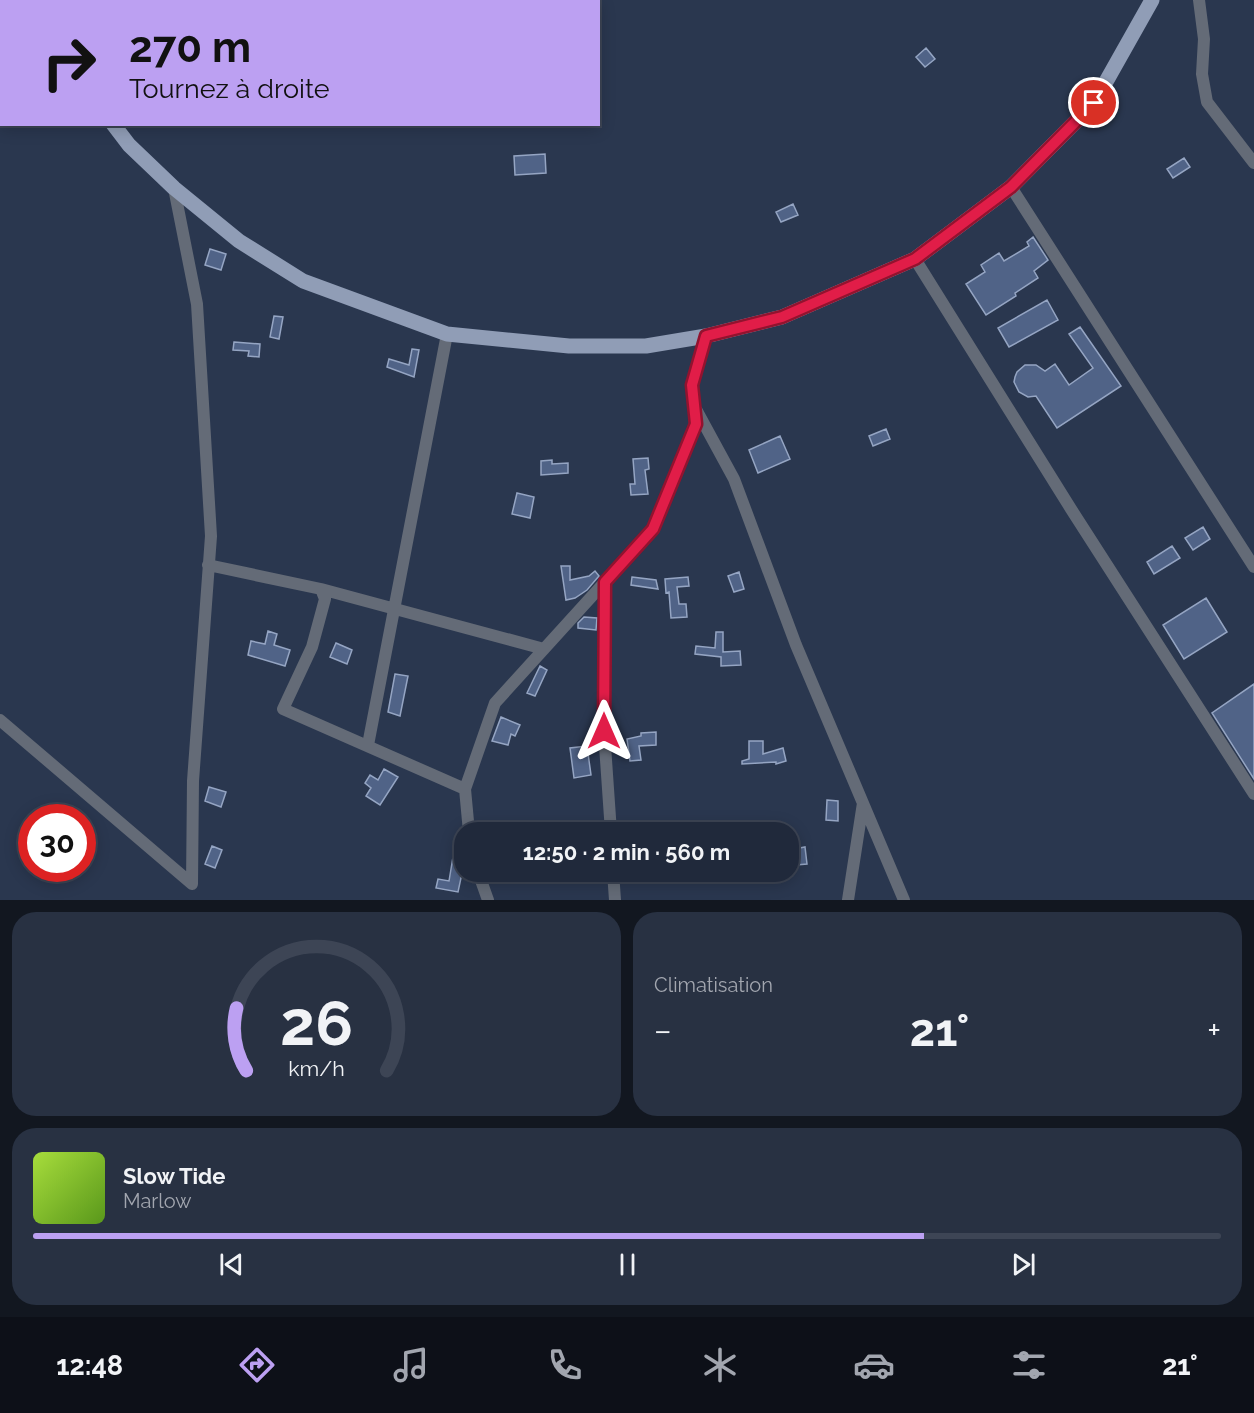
<!DOCTYPE html>
<html lang="fr">
<head>
<meta charset="utf-8">
<style>
  :root { --surface:#20293b; --page:#283142; --text:#f1f3f6; --muted:#a2a6af; --line:#3d4555; --accent:#bca0f2 }
  body { margin:0; font-family:Raleway,sans-serif; background:var(--page); color:var(--text); height:100vh; display:flex; flex-direction:column; font-size:22px; white-space:nowrap }
  * { box-sizing:border-box; margin:0 }
  p { font-size:20px; color:var(--muted) }
  .icon { flex:none; width:33px; height:33px; fill:none; stroke:currentColor; stroke-width:2; stroke-linecap:round; stroke-linejoin:round }
  .map { position:relative; height:900px; overflow:hidden }
  .side { display:flex; flex-direction:column; gap:12px; padding:12px; background:#121720; flex:1 }
  .side>* { flex:none }
  .hud { position:absolute; left:0px; top:0px; width:600px; height:126px; box-shadow:0 3px 15px #0003,0 0 0 2px var(--line); background:#bca0f2; color:#111; overflow:hidden }
  .speed { position:absolute; left:18px; top:804px; display:flex; gap:12px; font-size:30px; font-weight:700; text-align:center }
  .speed>* { display:grid; place-content:center; width:78px; height:78px; border-radius:50%; background:var(--surface); box-shadow:0 3px 15px #0003,0 0 0 2px var(--line); line-height:1 }
  .speed .limit { border:9px solid #d22; background:#fff; color:#111 }
  .pin { position:absolute; display:grid; place-items:center; width:51px; height:51px; color:#fff; margin:-26px; border:3px solid #fff; border-radius:50%; box-shadow:0 2px 6px #0007 }
  .me { position:absolute; width:66px; margin:-33px; rotate:0deg; stroke-linejoin:round; filter:drop-shadow(0 0 4px #0008) }
  .turn { display:flex; align-items:center; gap:21px; height:126px; padding:0 30px; font-size:27px }
  .turn .icon { width:78px; height:78px; stroke-width:2.5 }
  .turn b { display:block; font-size:42px; line-height:51px }
  .big { font-size:45px; font-weight:700; line-height:1.1 }
  .side .card { flex:1; display:flex; flex-direction:column; justify-content:center; gap:9px; min-width:0; padding:0 21px; border-radius:24px; background:var(--page) }
  .side .dial { align-items:center; gap:0 }
  .dial svg { height:156px; overflow:visible; fill:none; stroke:var(--line); stroke-width:7; stroke-linecap:round; text-anchor:middle }
  .dial text { fill:var(--text); stroke:none }
  .song { display:flex; align-items:center; gap:18px }
  .cover { width:72px; height:72px; border-radius:9px; background:linear-gradient(135deg,hsl(80 70% 55%),hsl(90 70% 35%)) }
  .played { height:6px; border-radius:3px; background:linear-gradient(90deg,var(--accent) 75%,var(--line) 75%) }
  .keys { display:flex; justify-content:space-around; direction:ltr }
  .heat { display:flex; justify-content:space-between; align-items:center; font-size:33px; direction:ltr }
  .side .tiles { flex:1; display:grid; gap:12px; grid-template-columns:1fr 1fr }
  .card:last-child { grid-column:span 2 }
  .trip { position:absolute; left:454px; top:822px; width:345px; height:60px; border-radius:24px; background:var(--surface); box-shadow:0 3px 15px #0003,0 0 0 2px var(--line); font-weight:700; line-height:60px; text-align:center }
  .menu { display:flex; height:96px; justify-content:space-around; align-items:center; background:#0d1018; color:var(--muted) }
  .menu .icon { width:42px; height:42px }
  .menu .on { color:var(--accent) }
  .menu b { font-size:27px; color:var(--text) }
  .map>svg:first-child { display:block }
</style>
</head>
<body>
<div class="map">
<svg width="1254" height="900" viewBox="0 0 1254 900">
  <rect width="100%" height="100%" fill="#2a374f"/>
  <path fill="#506387" stroke="#95a5c3" stroke-width="1.5" d="M 926,48 L 935,59 L 925,67 L 916,57 Z
    M 545,154 L 546,173 L 515,175 L 514,156 Z
    M 1184,158 L 1190,167 L 1173,178 L 1167,169 Z
    M 793,204 L 798,215 L 781,222 L 776,212 Z
    M 1033,237 L 1048,260 L 1034,271 L 1038,278 L 1015,293 L 1016,296 L 986,315 L 966,284 L 985,272 L 981,265 L 999,253 L 1004,261 L 1029,246 L 1027,242 Z
    M 210,249 L 226,254 L 221,270 L 205,265 Z
    M 1047,300 L 1058,320 L 1009,347 L 998,328 Z
    M 274,316 L 283,317 L 279,339 L 270,337 Z
    M 1080,327 L 1121,386 L 1057,428 L 1036,396 L 1028,397 L 1019,392 L 1014,382 L 1015,377 L 1017,372 L 1025,365 L 1036,365 L 1045,371 L 1055,364 L 1069,385 L 1093,368 L 1069,334 Z
    M 234,342 L 260,344 L 259,357 L 248,356 L 249,351 L 233,350 Z
    M 412,349 L 419,350 L 414,377 L 387,367 L 389,359 L 409,365 Z
    M 886,429 L 890,439 L 873,446 L 869,436 Z
    M 780,436 L 790,459 L 758,473 L 749,450 Z
    M 648,458 L 649,469 L 645,470 L 648,494 L 631,495 L 630,484 L 635,484 L 633,459 Z
    M 552,460 L 552,464 L 568,463 L 568,473 L 541,475 L 541,461 Z
    M 517,493 L 534,497 L 530,518 L 512,514 Z
    M 1203,527 L 1210,539 L 1193,550 L 1185,538 Z
    M 1172,546 L 1180,558 L 1154,574 L 1147,562 Z
    M 561,566 L 570,566 L 570,580 L 589,576 L 595,571 L 599,576 L 587,590 L 575,598 L 566,600 Z
    M 739,572 L 744,589 L 734,592 L 728,576 Z
    M 632,577 L 656,580 L 658,589 L 631,585 Z
    M 688,577 L 689,586 L 677,587 L 679,604 L 686,604 L 687,617 L 671,618 L 669,592 L 666,593 L 665,579 Z
    M 1206,598 L 1227,632 L 1184,659 L 1163,625 Z
    M 584,617 L 597,618 L 596,630 L 578,628 L 578,623 Z
    M 268,631 L 277,634 L 274,645 L 290,650 L 285,666 L 248,655 L 251,641 L 265,644 Z
    M 716,632 L 723,632 L 723,652 L 740,651 L 741,665 L 721,666 L 721,657 L 695,654 L 696,646 L 715,648 Z
    M 336,643 L 352,650 L 347,664 L 330,657 Z
    M 540,666 L 547,670 L 535,696 L 527,693 Z
    M 395,674 L 408,676 L 400,716 L 388,712 Z
    M 1254,684 L 1254,779 L 1212,713 Z
    M 501,717 L 520,725 L 515,736 L 511,734 L 508,745 L 492,741 Z
    M 656,732 L 656,745 L 639,746 L 641,760 L 630,761 L 627,739 L 641,736 L 641,733 Z
    M 749,741 L 763,741 L 763,754 L 783,748 L 786,761 L 776,764 L 776,762 L 742,764 L 742,761 L 749,759 Z
    M 587,746 L 591,775 L 574,778 L 570,748 Z
    M 384,769 L 398,777 L 380,805 L 366,796 L 371,788 L 365,783 L 370,775 L 378,780 Z
    M 209,787 L 226,792 L 221,807 L 205,801 Z
    M 827,800 L 838,801 L 838,821 L 826,820 Z
    M 212,846 L 222,850 L 215,868 L 205,864 Z
    M 805,847 L 807,864 L 796,865 L 794,849 Z
    M 453,857 L 465,859 L 458,892 L 436,888 L 438,879 L 449,881 Z"/>
  <g fill="none" stroke-linecap="round" stroke-linejoin="round">
    <path stroke="#646b77" stroke-width="12" d="M 1199,0 L 1204,39 L 1202,74 L 1207,102 L 1254,163
      M 1011,187 L 1254,567
      M 174,188 L 197,304 L 211,536 L 193,781 L 192,884
      M 915,259 L 1071,509 L 1254,794
      M 697,411 L 734,479 L 796,645 L 904,900
      M 208,565 L 321,589 L 544,649
      M 605,582 L 604,731 L 611,832
      M 321,589 L 325,599 L 312,647 L 283,709 L 465,789
      M 0,720 L 192,884
      M 368,745 L 447,334
      M 469,832 L 465,789 L 495,703 L 653,529 L 695,424 L 692,385 L 706,336
      M 478,872 L 488,900
      M 613,872 L 615,900
      M 848,900 L 863,803"/>
    <path stroke="#909db6" stroke-width="15" d="M 27,0 L 27,2
      M 113,124 L 129,145 L 174,188 L 239,241 L 303,281 L 447,334 L 569,346 L 646,346 L 706,336 L 782,317 L 915,259 L 1011,187 L 1094,103 L 1152,0"/>
  </g>
  <g fill="none" stroke-linecap="round" stroke-linejoin="round">
    <g stroke="#92132f" stroke-width="15">
      <path id="route" d="M 604,731 L 605,582 L 653,529 L 696,424 L 692,385 L 706,336 L 782,317 L 915,259 L 1011,187 L 1094,103"/>
    </g>
    <use href="#route" stroke="#e11d48" stroke-width="10"/>
  </g>
</svg>
<div class="speed"><div class="limit">30</div></div>
<div class="pin" style="left:1094px;top:103px;background:#d93025"><svg class="icon" aria-label="arrive" viewBox="0 0 24 24"><path d="M6 21V4h12l-3 4 3 4H6"/></svg></div>
<svg class="me" style="left:604px;top:731px" viewBox="-20 -20 40 40"><path d="M0-17L14 15 0 8-14 15z" fill="#e11d48" stroke="#fff" stroke-width="4"/></svg>
<div class="trip">12:50 · 2 min · 560 m</div>
<div class="hud">
<div class="turn"><svg class="icon" aria-label="right" viewBox="0 0 24 24"><path d="M7 20v-9h11M14 6l5 5-5 5"/></svg><div><b>270 m</b>Tournez à droite</div></div>
</div>
</div>
<section class="side">
<div class="tiles">
<div class="card dial"><svg viewBox="0 0 100 80">
<path d="M14 69A42 42 0 1 1 86 69"/>
<path d="M14 69A42 42 0 0 1 9 37" stroke="#bca0f2"/>
<text x="50" y="56" font-size="32" font-weight="700">26</text>
<text x="50" y="72" font-size="11">km/h</text>
</svg></div>
<div class="card"><p>Climatisation</p>
<div class="heat"><a>−</a><b class="big">21°</b><a>+</a></div>
</div>
<div class="card">
<div class="song"><i class="cover"></i><div><b>Slow Tide</b><p>Marlow</p></div></div>
<div class="played"></div>
<div class="keys"><svg class="icon" aria-label="previous" viewBox="0 0 24 24"><path d="M18 5L8 12l10 7zM5 5v14"/></svg><svg class="icon" aria-label="pause" viewBox="0 0 24 24"><path d="M8 5v14M16 5v14"/></svg><svg class="icon" aria-label="next" viewBox="0 0 24 24"><path d="M6 5l10 7-10 7zM19 5v14"/></svg></div>
</div>
</div>
</section>
<nav class="menu">
<b>12:48</b>
<svg class="icon on" aria-label="directions" viewBox="0 0 24 24"><path d="M12 3l9 9-9 9-9-9zM9 14v-3h6M13 9l2 2-2 2"/></svg>
<svg class="icon" aria-label="music" viewBox="0 0 24 24"><path d="M9 18V5l10-2v13"/><circle cx="6" cy="18" r="3"/><circle cx="16" cy="16" r="3"/></svg>
<svg class="icon" aria-label="phone" viewBox="0 0 24 24"><path d="M5 4h4l2 5-3 2q2 4 5 5l2-3 5 2v4C11 20 4 13 5 4z"/></svg>
<svg class="icon" aria-label="climate" viewBox="0 0 24 24"><path d="M12 3v18M4 7l16 10M4 17L20 7"/></svg>
<svg class="icon" aria-label="car" viewBox="0 0 24 24"><path d="M5 17H2v-5l4-1 3-4h7l3 4 3 1v5h-3M9 17h6M6 11h13"/><circle cx="7" cy="17" r="2"/><circle cx="17" cy="17" r="2"/></svg>
<svg class="icon" aria-label="filters" viewBox="0 0 24 24"><path d="M4 7h16M4 17h16"/><circle cx="9" cy="7" r="2"/><circle cx="15" cy="17" r="2"/></svg>
<b>21°</b>
</nav>
</body>
</html>
